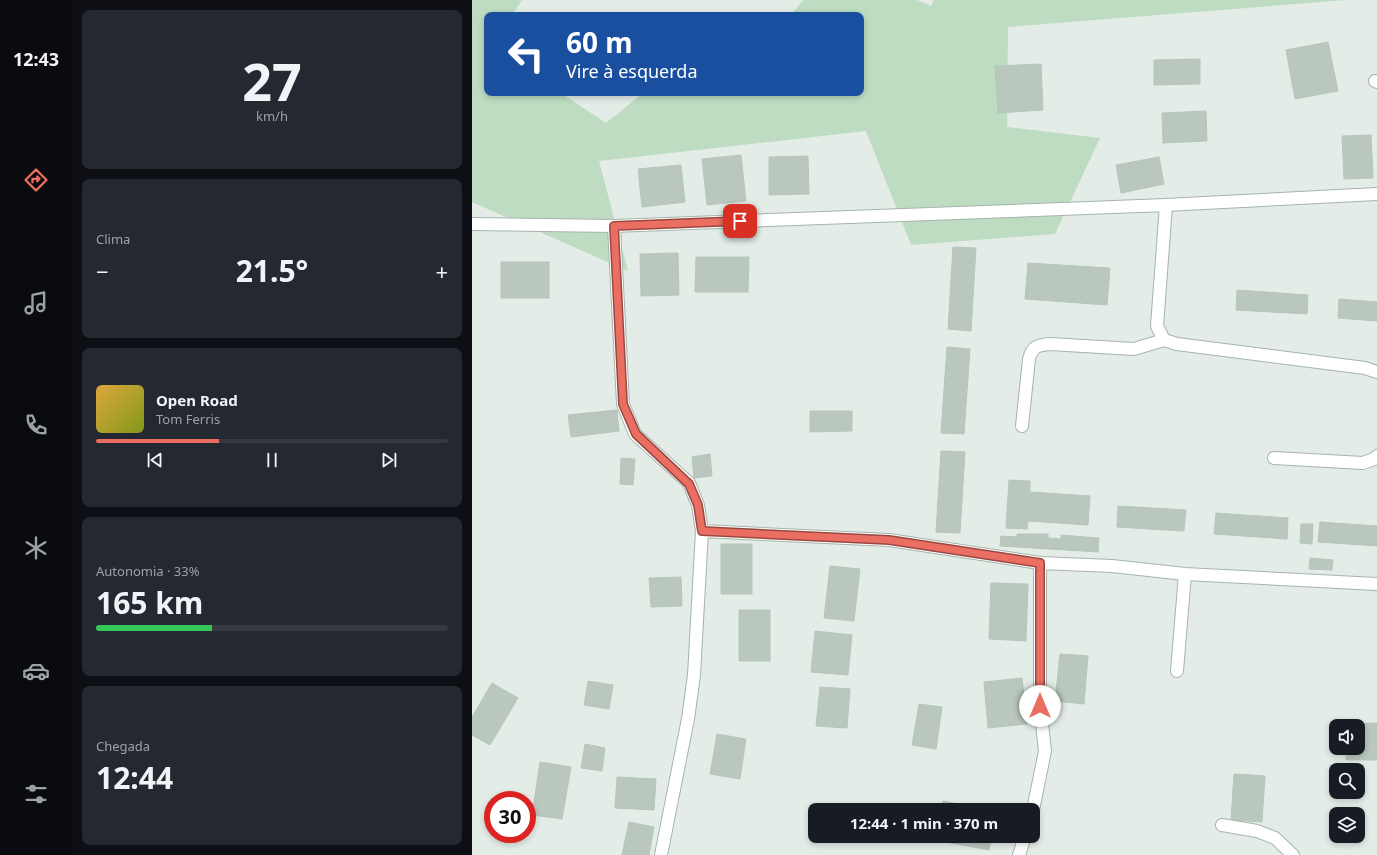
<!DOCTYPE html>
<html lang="pt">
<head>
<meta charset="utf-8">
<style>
  :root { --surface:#171b24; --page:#242831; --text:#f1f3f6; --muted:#9ea1a6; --line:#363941; --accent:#eb6e62 }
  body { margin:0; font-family:"Noto Sans",sans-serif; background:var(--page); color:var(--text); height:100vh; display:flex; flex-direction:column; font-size:15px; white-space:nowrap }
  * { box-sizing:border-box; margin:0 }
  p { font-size:13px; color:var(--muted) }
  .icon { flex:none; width:22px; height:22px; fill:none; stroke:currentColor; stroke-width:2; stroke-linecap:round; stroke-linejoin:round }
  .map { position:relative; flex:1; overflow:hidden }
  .details { display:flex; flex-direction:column; gap:10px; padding:10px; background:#0d0f14; width:400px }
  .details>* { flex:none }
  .hud { position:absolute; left:12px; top:12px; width:380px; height:84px; border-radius:8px; box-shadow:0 2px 6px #0003; background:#1a4fa0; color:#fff; overflow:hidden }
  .tools { position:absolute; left:857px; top:719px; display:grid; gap:8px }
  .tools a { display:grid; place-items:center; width:36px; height:36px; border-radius:8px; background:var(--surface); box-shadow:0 2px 6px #0003; font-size:20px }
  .speed { position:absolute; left:12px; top:791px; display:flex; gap:8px; font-size:20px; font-weight:700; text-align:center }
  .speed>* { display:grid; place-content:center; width:52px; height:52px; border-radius:50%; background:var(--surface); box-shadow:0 2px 6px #0003; line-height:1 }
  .speed .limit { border:6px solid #d22; background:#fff; color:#111 }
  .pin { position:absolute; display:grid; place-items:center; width:34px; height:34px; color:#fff; margin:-17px; border-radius:8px; box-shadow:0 2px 6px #0006 }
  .me { position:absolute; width:44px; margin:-22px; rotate:0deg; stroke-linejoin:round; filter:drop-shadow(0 0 3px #0008) }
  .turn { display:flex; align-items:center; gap:14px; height:84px; padding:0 16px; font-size:18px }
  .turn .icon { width:52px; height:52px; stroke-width:2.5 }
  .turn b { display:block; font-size:28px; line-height:34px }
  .big { font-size:30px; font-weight:700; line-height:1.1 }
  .details .card { flex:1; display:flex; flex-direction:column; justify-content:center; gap:6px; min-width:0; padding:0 14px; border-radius:8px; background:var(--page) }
  .details .dial { align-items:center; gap:0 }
  .dial b { font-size:52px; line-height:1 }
  .song { display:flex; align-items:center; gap:12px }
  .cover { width:48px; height:48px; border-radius:6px; background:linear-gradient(135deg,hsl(40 70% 55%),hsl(70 70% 35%)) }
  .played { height:4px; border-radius:2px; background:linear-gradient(90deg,var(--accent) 35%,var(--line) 35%) }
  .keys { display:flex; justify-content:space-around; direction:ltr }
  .heat { display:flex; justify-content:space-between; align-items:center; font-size:22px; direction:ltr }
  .charge { height:6px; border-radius:3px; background:linear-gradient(90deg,#34c759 33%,var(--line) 0) }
  .trip { position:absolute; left:336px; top:803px; width:232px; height:40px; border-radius:8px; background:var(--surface); box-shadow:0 2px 6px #0003; font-weight:700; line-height:40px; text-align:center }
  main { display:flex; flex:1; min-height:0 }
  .menu { display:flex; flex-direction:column; width:72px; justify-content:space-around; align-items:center; background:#090b0e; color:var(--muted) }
  .menu .icon { width:28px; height:28px }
  .menu .current { color:var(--accent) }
  .menu b { font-size:18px; color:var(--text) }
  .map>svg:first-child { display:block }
</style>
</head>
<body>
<main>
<nav class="menu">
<b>12:43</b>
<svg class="icon current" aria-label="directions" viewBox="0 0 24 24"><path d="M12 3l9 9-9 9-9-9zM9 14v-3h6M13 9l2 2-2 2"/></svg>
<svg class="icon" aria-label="music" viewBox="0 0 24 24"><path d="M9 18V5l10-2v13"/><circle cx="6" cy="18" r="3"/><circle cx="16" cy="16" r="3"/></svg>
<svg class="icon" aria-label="phone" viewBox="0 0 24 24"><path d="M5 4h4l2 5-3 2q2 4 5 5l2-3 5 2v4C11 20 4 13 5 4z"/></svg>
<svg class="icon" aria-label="climate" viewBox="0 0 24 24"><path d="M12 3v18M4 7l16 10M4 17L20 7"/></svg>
<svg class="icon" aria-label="car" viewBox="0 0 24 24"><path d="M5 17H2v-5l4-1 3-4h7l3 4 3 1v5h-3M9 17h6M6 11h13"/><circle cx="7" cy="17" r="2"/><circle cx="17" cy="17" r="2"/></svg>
<svg class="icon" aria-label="filters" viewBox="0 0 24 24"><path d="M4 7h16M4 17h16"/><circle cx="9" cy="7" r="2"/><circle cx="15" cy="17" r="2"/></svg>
</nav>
<section class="details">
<div class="card dial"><b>27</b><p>km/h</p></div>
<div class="card"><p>Clima</p>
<div class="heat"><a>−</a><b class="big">21.5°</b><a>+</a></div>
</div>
<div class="card">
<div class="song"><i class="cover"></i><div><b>Open Road</b><p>Tom Ferris</p></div></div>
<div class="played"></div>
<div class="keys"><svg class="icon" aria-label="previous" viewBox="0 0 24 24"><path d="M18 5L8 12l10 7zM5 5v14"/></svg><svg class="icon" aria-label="pause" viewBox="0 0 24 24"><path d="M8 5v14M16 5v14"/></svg><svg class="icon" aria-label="next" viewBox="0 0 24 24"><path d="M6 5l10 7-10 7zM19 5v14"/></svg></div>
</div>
<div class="card"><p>Autonomia · 33%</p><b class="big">165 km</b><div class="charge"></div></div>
<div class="card"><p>Chegada</p><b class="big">12:44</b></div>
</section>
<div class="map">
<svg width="905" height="855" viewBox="0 0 905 855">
  <rect width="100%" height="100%" fill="#e3ece7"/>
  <path fill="#bddcc1" d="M 0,0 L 50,0 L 40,15 L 15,15 L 15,93 L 89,93 L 134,123 L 171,93 L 389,93 L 389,15 L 319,15 L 331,0 L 445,0 L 459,6 L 462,0 L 874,0 L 536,27 L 535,127 L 628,138 L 583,234 L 439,245 L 394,131 L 127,161 L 156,271 L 0,202 Z"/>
  <path fill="#b9c7bf" stroke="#b6c6bd" d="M 856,42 L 866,91 L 823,99 L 814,50 Z
    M 728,59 L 728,84 L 682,85 L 682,60 Z
    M 569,64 L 571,110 L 526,113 L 523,66 Z
    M 734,111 L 735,141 L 691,143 L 690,113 Z
    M 899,135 L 901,178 L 872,179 L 870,136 Z
    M 269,155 L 274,201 L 235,205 L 230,159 Z
    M 336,156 L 337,194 L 297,195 L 297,157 Z
    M 687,157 L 692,184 L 649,193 L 644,165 Z
    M 209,165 L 213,202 L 170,207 L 166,169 Z
    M 481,247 L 504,248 L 499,331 L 476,329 Z
    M 206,253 L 207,295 L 169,296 L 168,254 Z
    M 224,257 L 277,257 L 276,292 L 223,292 Z
    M 29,262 L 77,262 L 77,298 L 29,298 Z
    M 556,263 L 638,268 L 635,305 L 553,299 Z
    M 765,290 L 836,295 L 835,314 L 764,310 Z
    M 867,299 L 905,302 L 905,321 L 866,318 Z
    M 475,347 L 498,349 L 492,434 L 469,433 Z
    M 145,410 L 147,431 L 99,437 L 96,415 Z
    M 338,411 L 380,411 L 380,431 L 338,432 Z
    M 469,451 L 493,452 L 488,533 L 464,532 Z
    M 238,454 L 240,476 L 222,478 L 220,457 Z
    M 149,458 L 163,459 L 161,485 L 148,484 Z
    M 537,480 L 558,481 L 558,492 L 618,496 L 616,525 L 556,521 L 555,529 L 534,528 Z
    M 646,506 L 714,510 L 712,531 L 645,527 Z
    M 744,513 L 816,518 L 815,539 L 742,534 Z
    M 848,522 L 905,526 L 905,546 L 846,542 Z
    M 829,524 L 841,524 L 840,544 L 828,543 Z
    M 545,534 L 576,534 L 576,538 L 589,539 L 589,535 L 627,538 L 626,552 L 528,546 L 529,536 L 545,537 Z
    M 249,544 L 280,544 L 280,594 L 249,594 Z
    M 838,558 L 861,560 L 860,570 L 837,569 Z
    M 358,566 L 388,569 L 382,621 L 352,618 Z
    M 209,577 L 210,606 L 179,607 L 177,578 Z
    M 519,583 L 556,584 L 554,641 L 517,639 Z
    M 267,610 L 298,610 L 298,661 L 267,661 Z
    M 343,631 L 380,635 L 376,675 L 339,672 Z
    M 588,654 L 616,656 L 612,704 L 583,701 Z
    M 550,678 L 555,724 L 516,728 L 512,682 Z
    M 116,681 L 141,685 L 137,709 L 112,705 Z
    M 20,683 L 46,698 L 18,745 L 0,735 L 0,717 Z
    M 348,687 L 378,689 L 375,728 L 344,726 Z
    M 447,704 L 470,707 L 464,749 L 440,745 Z
    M 905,723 L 905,760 L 874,760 L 874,748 L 886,748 L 886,726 L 874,726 L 874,724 Z
    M 245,734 L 274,739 L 268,779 L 238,774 Z
    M 113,744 L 133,748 L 130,771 L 109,768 Z
    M 68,762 L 99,767 L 90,819 L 60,815 Z
    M 762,774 L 793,776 L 790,822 L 759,820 Z
    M 145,777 L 184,779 L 182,810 L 143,808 Z
    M 471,801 L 516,810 L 469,810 Z
    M 157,822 L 182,827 L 177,855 L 150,855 Z
    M 464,836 L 520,836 L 517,850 L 463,840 Z"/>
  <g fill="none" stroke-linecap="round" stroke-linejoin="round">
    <g stroke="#a6b4ad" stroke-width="14">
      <path id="minor" d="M 903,81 L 905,82
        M 694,205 L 685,326 L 692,340 L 705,344 L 893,368 L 905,372
        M 0,224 L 142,226 L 694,205 L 905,194
        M 142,226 L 151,404 L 163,434 L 217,483 L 226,505 L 230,531 L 222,675 L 216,719 L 189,855
        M 550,426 L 557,359 C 560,347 565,345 578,344 L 662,349 L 692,340
        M 802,458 L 891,463 L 902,459 L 905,456
        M 230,531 L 417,540 L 568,563 L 640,566 L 713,574 L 905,584
        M 705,671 L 713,574
        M 561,810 L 573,751 L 568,706 L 568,563
        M 750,825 L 785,831 L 803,838 L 821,855
        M 547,855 L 553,836"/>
    </g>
    <use href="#minor" stroke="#fff" stroke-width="12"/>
  </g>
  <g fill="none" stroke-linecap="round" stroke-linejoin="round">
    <g stroke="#994840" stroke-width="10">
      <path id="route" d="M 268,221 L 142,226 L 151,404 L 164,434 L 217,484 L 226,505 L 230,531 L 417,540 L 568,563 L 568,706"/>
    </g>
    <use href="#route" stroke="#eb6e62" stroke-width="7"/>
  </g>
</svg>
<div class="tools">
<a><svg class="icon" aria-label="sound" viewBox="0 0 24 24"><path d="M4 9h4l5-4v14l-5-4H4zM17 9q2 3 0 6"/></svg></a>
<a><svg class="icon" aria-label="search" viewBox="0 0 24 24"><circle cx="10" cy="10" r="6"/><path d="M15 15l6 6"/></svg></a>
<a><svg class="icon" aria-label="layers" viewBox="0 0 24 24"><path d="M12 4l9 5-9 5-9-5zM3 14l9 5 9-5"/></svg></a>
</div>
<div class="speed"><div class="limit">30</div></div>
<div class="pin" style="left:268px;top:221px;background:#d93025"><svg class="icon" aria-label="arrive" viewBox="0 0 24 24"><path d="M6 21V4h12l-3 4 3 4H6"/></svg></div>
<svg class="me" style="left:568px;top:706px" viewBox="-20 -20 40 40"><circle r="19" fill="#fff"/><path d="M0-13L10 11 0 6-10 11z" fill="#eb6e62"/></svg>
<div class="trip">12:44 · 1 min · 370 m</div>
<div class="hud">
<div class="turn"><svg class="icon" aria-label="left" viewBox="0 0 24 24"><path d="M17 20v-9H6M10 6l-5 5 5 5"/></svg><div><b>60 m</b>Vire à esquerda</div></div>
</div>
</div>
</main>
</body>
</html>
